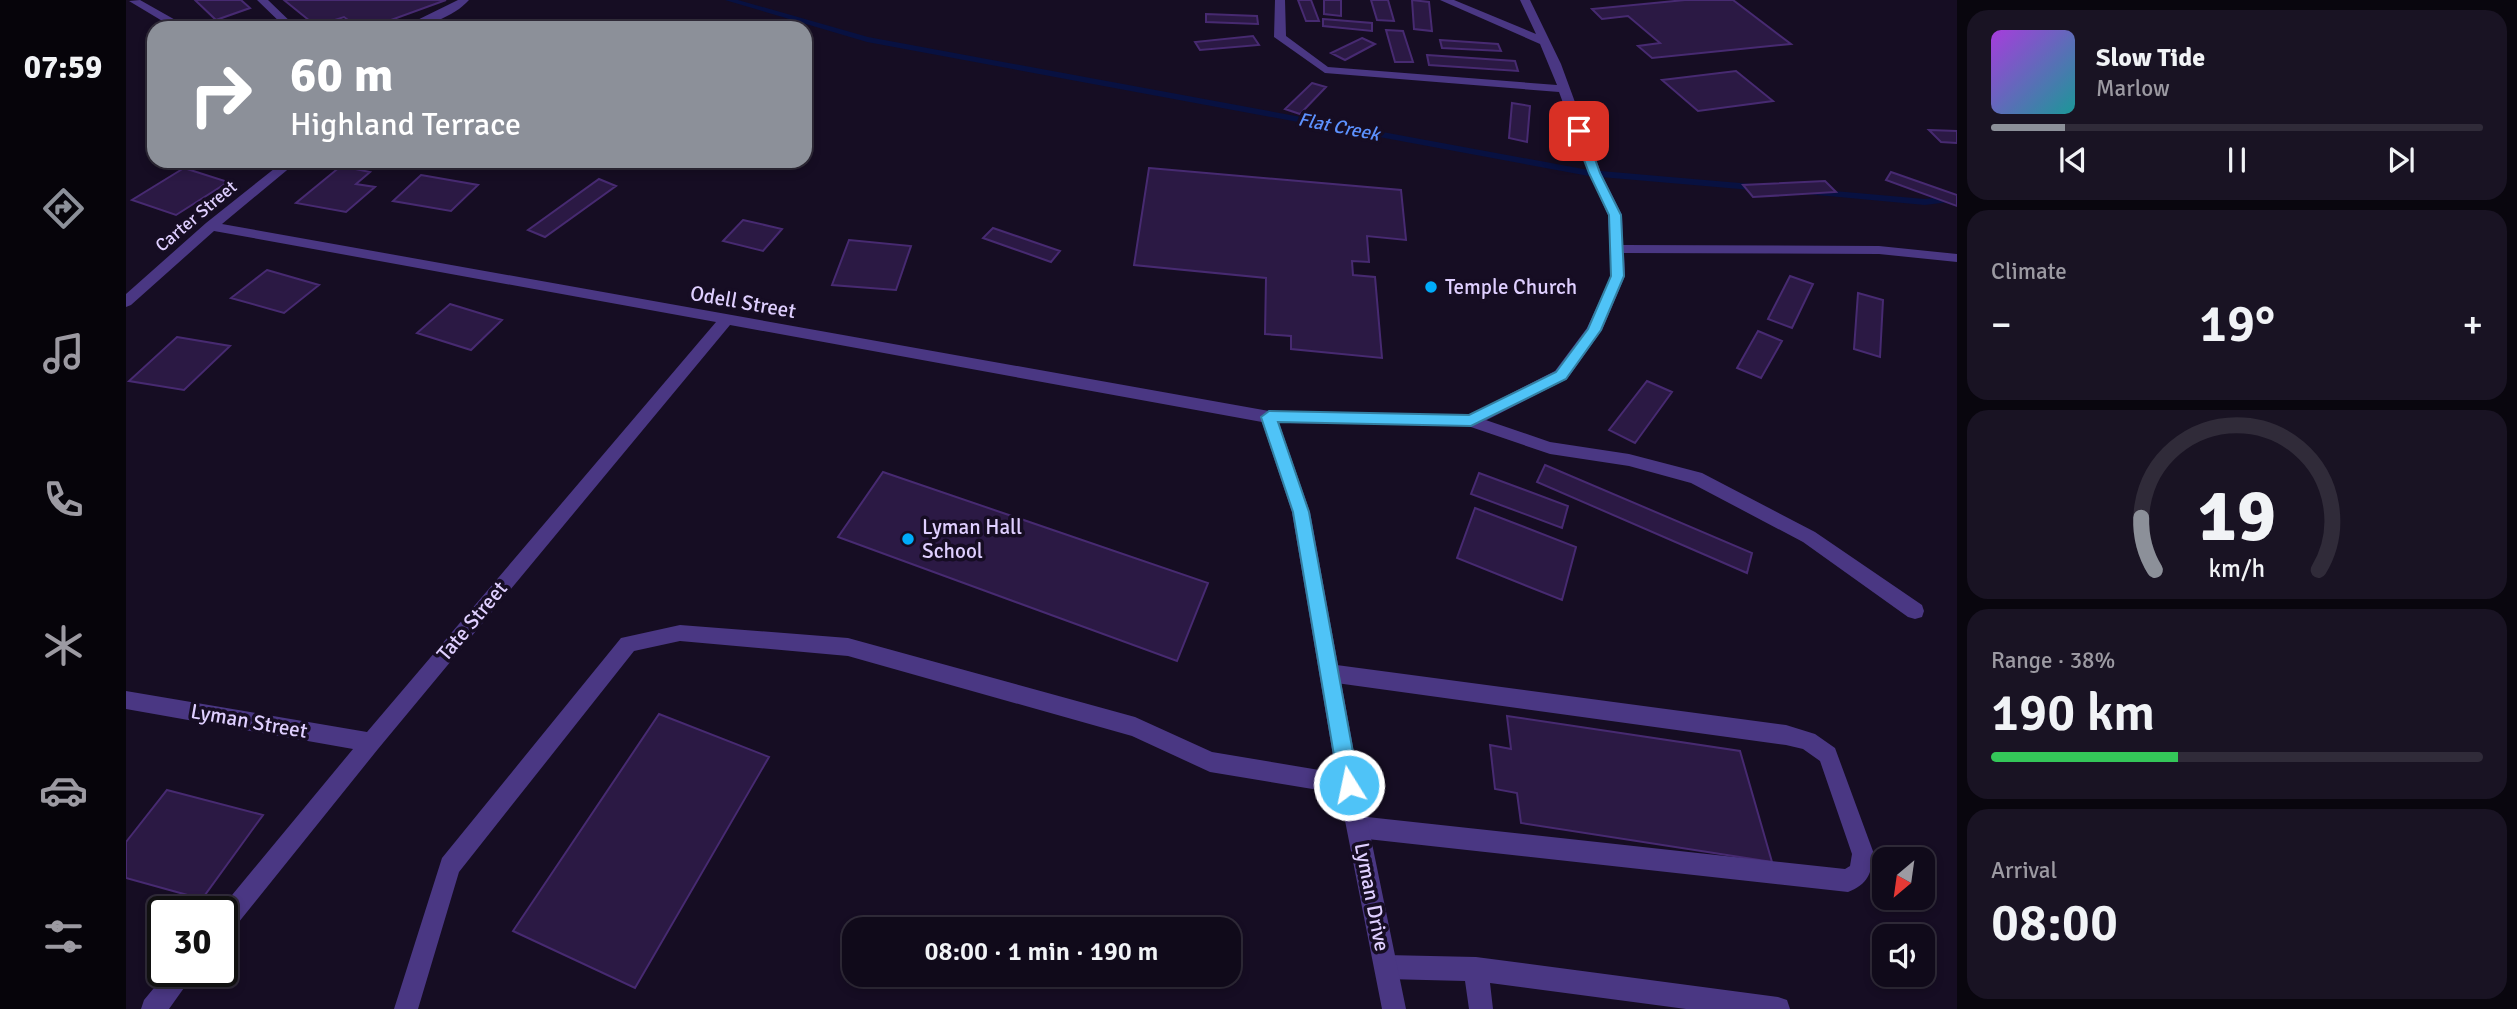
<!DOCTYPE html>
<html lang="en">
<head>
<meta charset="utf-8">
<style>
  :root { --surface:#100a1a; --page:#191323; --text:#f1f3f6; --muted:#9c9aa2; --line:#302b39; --accent:#8c9099 }
  body { margin:0; font-family:Signika,sans-serif; background:var(--page); color:var(--text); height:100vh; display:flex; flex-direction:column; font-size:26px; white-space:nowrap }
  * { box-sizing:border-box; margin:0 }
  p { font-size:23px; color:var(--muted) }
  .icon { flex:none; width:38px; height:38px; fill:none; stroke:currentColor; stroke-width:2; stroke-linecap:round; stroke-linejoin:round }
  .map { position:relative; flex:1; overflow:hidden }
  .drawer { display:flex; flex-direction:column; gap:10px; padding:10px; background:#09060e; width:560px }
  .drawer>* { flex:none }
  .guide { position:absolute; left:21px; top:21px; width:665px; height:147px; border-radius:21px; box-shadow:0 4px 10px #0003,0 0 0 2px var(--line); background:#8c9099; color:#fff; overflow:hidden }
  .needle { width:46px; rotate:209deg }
  .fabs { position:absolute; left:1746px; top:847px; display:grid; gap:14px }
  .fabs a { display:grid; place-items:center; width:63px; height:63px; border-radius:14px; background:var(--surface); box-shadow:0 4px 10px #0003,0 0 0 2px var(--line); font-size:35px }
  .speed { position:absolute; left:21px; top:896px; display:flex; gap:14px; font-size:35px; font-weight:700; text-align:center }
  .speed>* { display:grid; place-content:center; width:91px; height:91px; border-radius:50%; background:var(--surface); box-shadow:0 4px 10px #0003,0 0 0 2px var(--line); line-height:1 }
  .speed .limit { border:4px solid #111; border-radius:10px; background:#fff; color:#111 }
  .pin { position:absolute; display:grid; place-items:center; width:60px; height:60px; color:#fff; margin:-30px; border-radius:14px; box-shadow:0 4px 10px #0006 }
  .me { position:absolute; width:77px; margin:-38px; rotate:350deg; stroke-linejoin:round; filter:drop-shadow(0 0 5px #0008) }
  .turn { display:flex; align-items:center; gap:24px; height:147px; padding:0 28px; font-size:32px }
  .turn .icon { width:91px; height:91px; stroke-width:2.5 }
  .turn b { display:block; font-size:49px; line-height:60px }
  .big { font-size:52px; font-weight:600; line-height:1.1 }
  .drawer .widget { flex:1; display:flex; flex-direction:column; justify-content:center; gap:10px; min-width:0; padding:0 24px; border-radius:21px; background:var(--page) }
  .drawer .dial { align-items:center; gap:0 }
  .dial svg { height:182px; overflow:visible; fill:none; stroke:var(--line); stroke-width:7; stroke-linecap:round; text-anchor:middle }
  .dial text { fill:var(--text); stroke:none }
  .song { display:flex; align-items:center; gap:21px }
  .cover { width:84px; height:84px; border-radius:10px; background:linear-gradient(135deg,hsl(280 70% 55%),hsl(180 70% 35%)) }
  .played { height:7px; border-radius:4px; background:linear-gradient(90deg,var(--accent) 15%,var(--line) 15%) }
  .keys { display:flex; justify-content:space-around; direction:ltr }
  .heat { display:flex; justify-content:space-between; align-items:center; font-size:38px; direction:ltr }
  .charge { height:10px; border-radius:5px; background:linear-gradient(90deg,#34c759 38%,var(--line) 0) }
  .trip { position:absolute; left:716px; top:917px; width:399px; height:70px; border-radius:21px; background:var(--surface); box-shadow:0 4px 10px #0003,0 0 0 2px var(--line); font-weight:600; line-height:70px; text-align:center }
  main { display:flex; flex:1; min-height:0 }
  .tabs { display:flex; flex-direction:column; width:126px; justify-content:space-around; align-items:center; background:#06040a; color:var(--muted) }
  .tabs .icon { width:49px; height:49px }
  .tabs .selected { color:var(--accent) }
  .tabs b { font-size:32px; color:var(--text) }
  .map>svg:first-child { display:block }
</style>
</head>
<body>
<main>
<nav class="tabs">
<b>07:59</b>
<svg class="icon selected" aria-label="directions" viewBox="0 0 24 24"><path d="M12 3l9 9-9 9-9-9zM9 14v-3h6M13 9l2 2-2 2"/></svg>
<svg class="icon" aria-label="music" viewBox="0 0 24 24"><path d="M9 18V5l10-2v13"/><circle cx="6" cy="18" r="3"/><circle cx="16" cy="16" r="3"/></svg>
<svg class="icon" aria-label="phone" viewBox="0 0 24 24"><path d="M5 4h4l2 5-3 2q2 4 5 5l2-3 5 2v4C11 20 4 13 5 4z"/></svg>
<svg class="icon" aria-label="climate" viewBox="0 0 24 24"><path d="M12 3v18M4 7l16 10M4 17L20 7"/></svg>
<svg class="icon" aria-label="car" viewBox="0 0 24 24"><path d="M5 17H2v-5l4-1 3-4h7l3 4 3 1v5h-3M9 17h6M6 11h13"/><circle cx="7" cy="17" r="2"/><circle cx="17" cy="17" r="2"/></svg>
<svg class="icon" aria-label="filters" viewBox="0 0 24 24"><path d="M4 7h16M4 17h16"/><circle cx="9" cy="7" r="2"/><circle cx="15" cy="17" r="2"/></svg>
</nav>
<div class="map">
<svg width="1831" height="1009" viewBox="0 0 1831 1009">
  <rect width="100%" height="100%" fill="#160d23"/>
  <g fill="none" stroke-linecap="round" stroke-linejoin="round">
    <path fill="#081141" fill-rule="evenodd" d="M 599,0 L 612,0 L 742,37 L 1463,170 L 1637,185 L 1642,188 L 1637,191 L 1463,176 L 741,42 Z
      M 1674,188 L 1799,199 L 1831,195 L 1831,201 L 1799,205 L 1670,193 L 1669,191 Z"/>
  </g>
  <path fill="#2b1944" stroke="#472a71" stroke-width="2" d="M 69,0 L 115,0 L 124,8 L 90,20 Z
    M 158,0 L 320,0 L 243,28 L 233,28 L 218,17 L 190,26 Z
    M 1172,0 L 1185,0 L 1193,21 L 1180,21 Z
    M 1198,0 L 1215,0 L 1215,16 L 1198,14 Z
    M 1245,0 L 1262,0 L 1268,21 L 1251,20 Z
    M 1286,0 L 1303,2 L 1306,31 L 1288,29 Z
    M 1559,0 L 1607,0 L 1665,44 L 1526,58 L 1512,46 L 1534,43 L 1502,16 L 1476,19 L 1466,9 Z
    M 1080,14 L 1131,16 L 1132,24 L 1080,22 Z
    M 1197,19 L 1246,23 L 1246,31 L 1197,26 Z
    M 1260,30 L 1277,31 L 1287,62 L 1269,62 Z
    M 1127,36 L 1133,45 L 1074,50 L 1069,42 Z
    M 1236,38 L 1249,44 L 1219,60 L 1205,53 Z
    M 1314,40 L 1372,44 L 1375,51 L 1316,48 Z
    M 1301,55 L 1389,61 L 1392,71 L 1303,65 Z
    M 1610,71 L 1647,101 L 1572,111 L 1536,80 Z
    M 1186,83 L 1200,87 L 1174,114 L 1159,109 Z
    M 1386,103 L 1404,106 L 1401,142 L 1383,138 Z
    M 1803,130 L 1831,131 L 1831,143 L 1815,142 Z
    M 215,166 L 244,172 L 230,184 L 249,187 L 220,212 L 170,203 Z
    M 58,168 L 102,182 L 50,215 L 6,200 Z
    M 1023,168 L 1275,190 L 1280,240 L 1241,236 L 1243,262 L 1226,261 L 1227,275 L 1249,277 L 1256,358 L 1165,349 L 1165,336 L 1139,334 L 1140,278 L 1008,265 Z
    M 1765,172 L 1831,195 L 1831,206 L 1760,180 Z
    M 295,175 L 352,185 L 325,211 L 267,201 Z
    M 473,179 L 490,186 L 419,237 L 402,230 Z
    M 1699,181 L 1710,192 L 1627,197 L 1617,185 Z
    M 617,220 L 656,229 L 637,251 L 597,241 Z
    M 867,228 L 934,251 L 925,262 L 857,238 Z
    M 723,240 L 785,246 L 770,290 L 706,285 Z
    M 141,270 L 193,285 L 158,313 L 105,298 Z
    M 1664,276 L 1687,284 L 1666,328 L 1642,319 Z
    M 1732,293 L 1757,300 L 1754,357 L 1728,349 Z
    M 324,304 L 376,320 L 345,350 L 291,333 Z
    M 1632,331 L 1656,341 L 1635,378 L 1611,368 Z
    M 51,337 L 104,346 L 58,390 L 3,381 Z
    M 1521,381 L 1546,392 L 1509,443 L 1483,430 Z
    M 1419,465 L 1626,553 L 1621,573 L 1411,482 Z
    M 757,472 L 1082,583 L 1051,661 L 712,537 Z
    M 1353,473 L 1442,506 L 1436,528 L 1345,494 Z
    M 1349,508 L 1450,547 L 1436,600 L 1331,558 Z
    M 533,714 L 643,757 L 509,988 L 387,931 Z
    M 1381,716 L 1614,751 L 1646,862 L 1395,823 L 1391,793 L 1369,789 L 1364,745 L 1385,749 Z
    M 41,790 L 137,815 L 76,899 L 0,878 L 0,842 Z"/>
  <g fill="none" stroke-linecap="round" stroke-linejoin="round">
    <path fill="#4a3783" fill-rule="evenodd" d="M 131,0 L 142,0 L 171,28 L 160,28 Z
      M 332,0 L 343,0 C 328,17 297,28 275,28 Z
      M 1345,415 L 1424,442 L 1503,454 L 1576,473 L 1689,532 L 1796,605 L 1798,611 L 1796,617 L 1789,619 L 1782,617 L 1677,542 L 1565,483 L 1503,466 L 1424,454 L 1339,425 L 1337,421 L 1339,417 Z
      M 554,625 L 722,638 L 1009,717 L 1086,752 L 1223,775 L 1231,778 L 1234,785 L 1231,792 L 1223,795 L 1084,772 L 1006,736 L 722,656 L 554,641 L 508,651 L 333,872 L 292,1009 L 268,1009 L 316,858 L 495,638 Z
      M 1203,664 L 1660,725 L 1689,734 L 1709,748 L 1748,854 C 1745,874 1742,884 1722,892 L 1232,838 L 1224,835 L 1221,827 L 1224,819 L 1232,816 L 1719,869 L 1724,866 L 1726,854 L 1694,761 L 1677,749 L 1660,745 L 1203,682 L 1196,679 L 1193,673 L 1196,667 Z
      M 1260,955 L 1350,957 L 1652,997 L 1661,1000 L 1664,1009 L 1560,1009 L 1364,983 L 1367,1009 L 1343,1009 L 1339,981 L 1260,979 L 1252,975 L 1248,967 L 1252,959 Z"/>
    <path fill="#4a3783" fill-rule="evenodd" d="M 14,0 L 60,26 L 61,28 L 48,28 L 3,1 Z
      M 1149,0 L 1159,0 L 1160,36 L 1202,67 L 1431,85 L 1414,44 L 1314,0 L 1328,0 L 1410,34 L 1394,0 L 1404,0 L 1435,64 L 1475,173 L 1496,215 L 1497,245 L 1753,246 L 1831,254 L 1831,262 L 1753,254 L 1498,253 L 1499,276 L 1476,330 L 1441,379 L 1351,425 L 1153,423 L 1184,512 L 1234,785 L 1280,1009 L 1256,1009 L 1212,785 L 1166,512 L 1136,422 L 604,325 L 252,749 L 104,933 L 96,937 L 96,912 L 92,912 L 227,749 L 0,709 L 0,691 L 241,732 L 590,322 L 88,231 L 5,305 L 0,307 L 0,294 L 80,223 L 158,161 L 172,161 L 96,224 L 1143,411 L 1343,415 L 1429,371 L 1461,328 L 1485,276 L 1482,215 L 1463,173 L 1433,92 L 1199,73 L 1148,37 Z
      M 42,971 L 70,971 L 43,1009 L 15,1009 L 18,1000 Z"/>
  </g>
  <path fill="#4fc3f7" stroke="#337fa1" stroke-width="2" d="M 1449,129 L 1459,131 L 1474,173 L 1495,215 L 1498,276 L 1475,330 L 1440,379 L 1345,426 L 1152,422 L 1183,512 L 1233,785 L 1230,791 L 1223,794 L 1216,791 L 1213,785 L 1167,512 L 1135,417 L 1143,411 L 1343,415 L 1430,372 L 1462,329 L 1485,276 L 1483,215 L 1463,173 L 1447,131 Z"/>
  <g fill="#00acfa" stroke="#160d23" stroke-width="2.5">
    <circle cx="1305" cy="287" r="7"/>
    <circle cx="782" cy="539" r="7"/>
  </g>
  <g text-anchor="middle" stroke-width="7" stroke-linejoin="round" paint-order="stroke">
    <g font-size="18" fill="#dfcfff" stroke="#160d23">
      <text transform="translate(70 216) rotate(-40)" y="6">Carter Street</text>
    </g>
    <g font-size="19" font-style="italic" fill="#5d92ff" stroke="#160d23">
      <text transform="translate(1213 126) rotate(11)" y="7">Flat Creek</text>
    </g>
    <g font-size="21" fill="#dfcfff" stroke="#160d23" text-anchor="start">
      <text x="1319" y="294">Temple Church</text>
      <text x="796" y="534">Lyman Hall<tspan x="796" dy="24">School</tspan></text>
    </g>
    <g font-size="21" fill="#dfcfff" stroke="#160d23">
      <text transform="translate(617 302) rotate(10)" y="7">Odell Street</text>
      <text transform="translate(346 621) rotate(-50)" y="7">Tate Street</text>
      <text transform="translate(123 721) rotate(10)" y="7">Lyman Street</text>
      <text transform="translate(1246 897) rotate(79)" y="7">Lyman Drive</text>
    </g>
  </g>
</svg>
<div class="fabs">
<a><svg class="needle" viewBox="-14 -14 28 28"><path d="M0-13l5 13h-10z" fill="#e53935"/><path d="M0 13l5-13h-10z" fill="#9c9aa2"/></svg></a>
<a><svg class="icon" aria-label="sound" viewBox="0 0 24 24"><path d="M4 9h4l5-4v14l-5-4H4zM17 9q2 3 0 6"/></svg></a>
</div>
<div class="speed"><div class="limit">30</div></div>
<div class="pin" style="left:1453px;top:131px;background:#d93025"><svg class="icon" aria-label="arrive" viewBox="0 0 24 24"><path d="M6 21V4h12l-3 4 3 4H6"/></svg></div>
<svg class="me" style="left:1223px;top:785px" viewBox="-20 -20 40 40"><circle r="17" fill="#4fc3f7" stroke="#fff" stroke-width="3"/><path d="M0-11L8 9 0 5-8 9z" fill="#fff"/></svg>
<div class="trip">08:00 · 1 min · 190 m</div>
<div class="guide">
<div class="turn"><svg class="icon" aria-label="right" viewBox="0 0 24 24"><path d="M7 20v-9h11M14 6l5 5-5 5"/></svg><div><b>60 m</b>Highland Terrace</div></div>
</div>
</div>
<section class="drawer">
<div class="widget">
<div class="song"><i class="cover"></i><div><b>Slow Tide</b><p>Marlow</p></div></div>
<div class="played"></div>
<div class="keys"><svg class="icon" aria-label="previous" viewBox="0 0 24 24"><path d="M18 5L8 12l10 7zM5 5v14"/></svg><svg class="icon" aria-label="pause" viewBox="0 0 24 24"><path d="M8 5v14M16 5v14"/></svg><svg class="icon" aria-label="next" viewBox="0 0 24 24"><path d="M6 5l10 7-10 7zM19 5v14"/></svg></div>
</div>
<div class="widget"><p>Climate</p>
<div class="heat"><a>−</a><b class="big">19°</b><a>+</a></div>
</div>
<div class="widget dial"><svg viewBox="0 0 100 80">
<path d="M14 69A42 42 0 1 1 86 69"/>
<path d="M14 69A42 42 0 0 1 8 46" stroke="#8c9099"/>
<text x="50" y="56" font-size="32" font-weight="700">19</text>
<text x="50" y="72" font-size="11">km/h</text>
</svg></div>
<div class="widget"><p>Range · 38%</p><b class="big">190 km</b><div class="charge"></div></div>
<div class="widget"><p>Arrival</p><b class="big">08:00</b></div>
</section>
</main>
</body>
</html>
